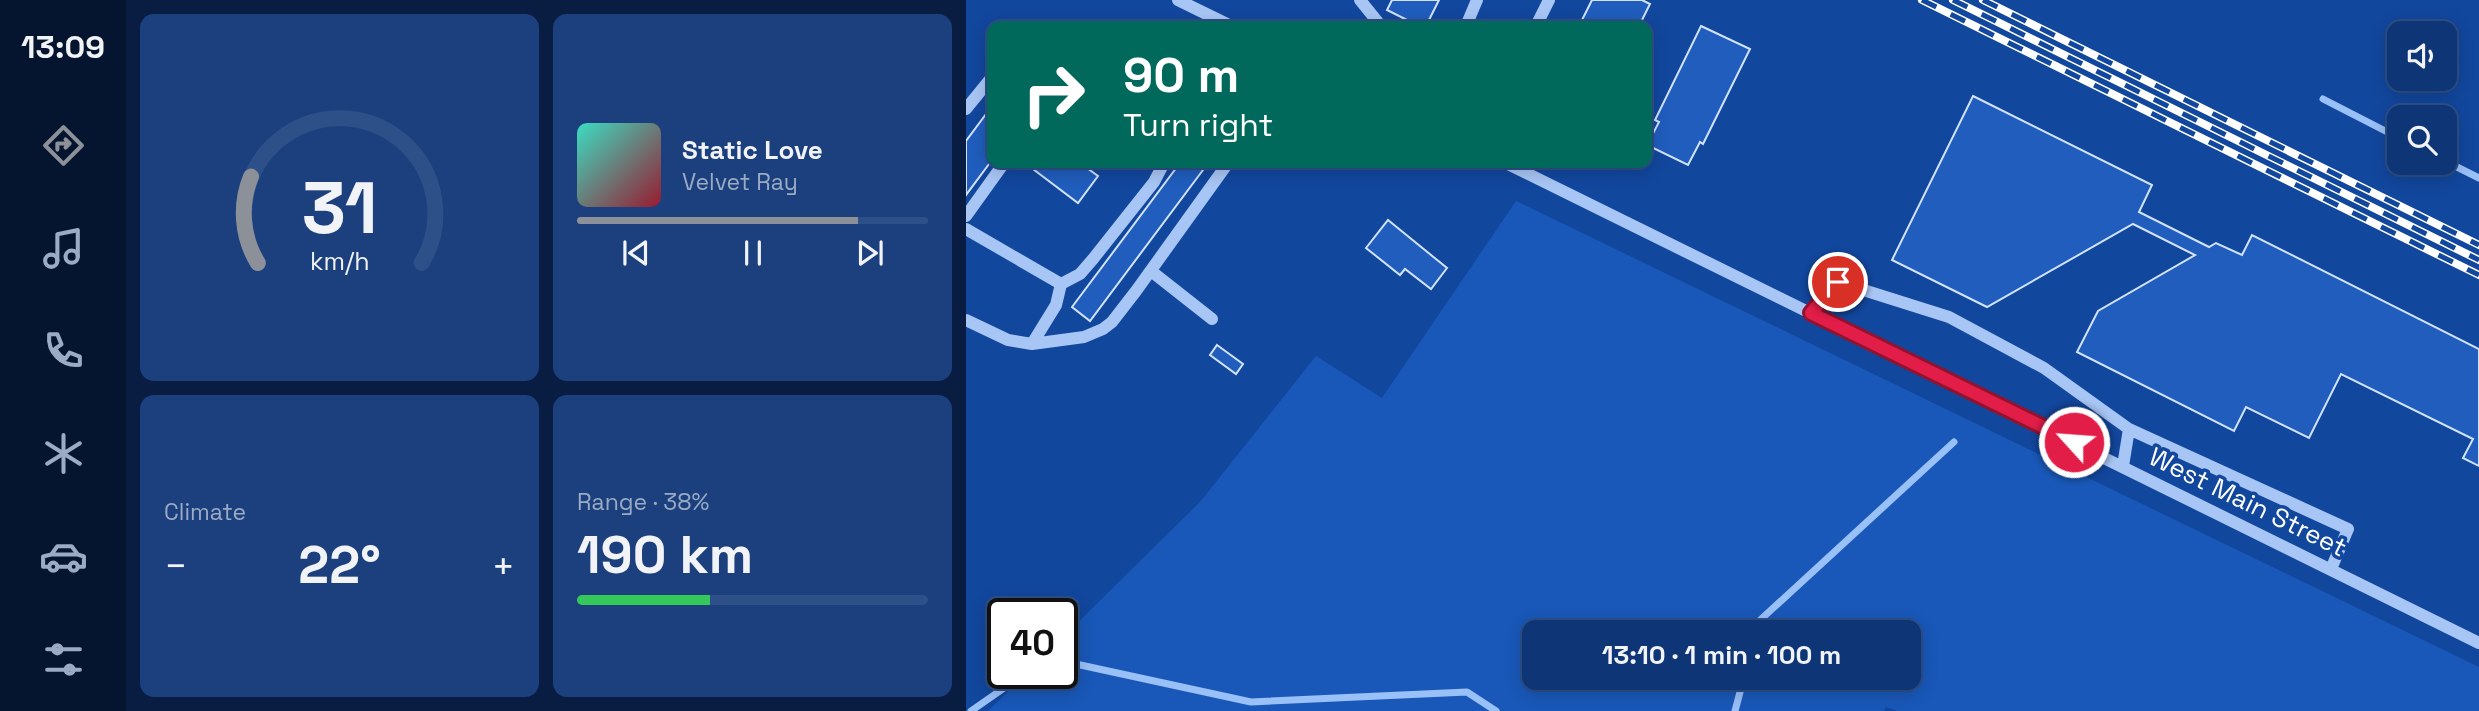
<!DOCTYPE html>
<html lang="en">
<head>
<meta charset="utf-8">
<style>
  :root { --surface:#0e3576; --page:#1c407e; --text:#f1f3f6; --muted:#9babc5; --line:#2e5088; --accent:#8c9099 }
  body { margin:0; font-family:"Space Grotesk",sans-serif; background:var(--page); color:var(--text); height:100vh; display:flex; flex-direction:column; font-size:26px; white-space:nowrap }
  * { box-sizing:border-box; margin:0 }
  p { font-size:23px; color:var(--muted) }
  .icon { flex:none; width:38px; height:38px; fill:none; stroke:currentColor; stroke-width:2; stroke-linecap:round; stroke-linejoin:round }
  .map { position:relative; flex:1; overflow:hidden }
  .panel { display:flex; flex-direction:column; gap:14px; padding:14px; background:#081d41; width:840px }
  .panel>* { flex:none }
  .hud { position:absolute; left:21px; top:21px; width:665px; height:147px; border-radius:14px; box-shadow:0 4px 18px #0003,0 0 0 2px var(--line); background:#00695c; color:#fff; overflow:hidden }
  .buttons { position:absolute; left:1421px; top:21px; display:grid; gap:14px }
  .buttons a { display:grid; place-items:center; width:70px; height:70px; border-radius:14px; background:var(--surface); box-shadow:0 4px 18px #0003,0 0 0 2px var(--line); font-size:35px }
  .speed { position:absolute; left:21px; top:598px; display:flex; gap:14px; font-size:35px; font-weight:700; text-align:center }
  .speed>* { display:grid; place-content:center; width:91px; height:91px; border-radius:50%; background:var(--surface); box-shadow:0 4px 18px #0003,0 0 0 2px var(--line); line-height:1 }
  .speed .limit { border:4px solid #111; border-radius:10px; background:#fff; color:#111 }
  .pin { position:absolute; display:grid; place-items:center; width:60px; height:60px; color:#fff; margin:-30px; border:4px solid #fff; border-radius:50%; box-shadow:0 2px 7px #0007 }
  .me { position:absolute; width:77px; margin:-38px; rotate:296deg; stroke-linejoin:round; filter:drop-shadow(0 0 5px #0008) }
  .turn { display:flex; align-items:center; gap:24px; height:147px; padding:0 21px; font-size:32px }
  .turn .icon { width:91px; height:91px; stroke-width:2.5 }
  .turn b { display:block; font-size:49px; line-height:60px }
  .big { font-size:52px; font-weight:700; line-height:1.1 }
  .panel .card { flex:1; display:flex; flex-direction:column; justify-content:center; gap:10px; min-width:0; padding:0 24px; border-radius:14px; background:var(--page) }
  .panel .dial { align-items:center; gap:0 }
  .dial svg { height:182px; overflow:visible; fill:none; stroke:var(--line); stroke-width:7; stroke-linecap:round; text-anchor:middle }
  .dial text { fill:var(--text); stroke:none }
  .song { display:flex; align-items:center; gap:21px }
  .cover { width:84px; height:84px; border-radius:10px; background:linear-gradient(135deg,hsl(170 70% 55%),hsl(350 70% 35%)) }
  .played { height:7px; border-radius:4px; background:linear-gradient(90deg,var(--accent) 80%,var(--line) 80%) }
  .keys { display:flex; justify-content:space-around; direction:ltr }
  .heat { display:flex; justify-content:space-between; align-items:center; font-size:38px; direction:ltr }
  .charge { height:10px; border-radius:5px; background:linear-gradient(90deg,#34c759 38%,var(--line) 0) }
  .panel .tiles { flex:1; display:grid; gap:14px; grid-template-columns:repeat(2,1fr) }
  .trip { position:absolute; left:556px; top:620px; width:399px; height:70px; border-radius:14px; background:var(--surface); box-shadow:0 4px 18px #0003,0 0 0 2px var(--line); font-weight:700; line-height:70px; text-align:center }
  main { display:flex; flex:1; min-height:0 }
  .tab-bar { display:flex; flex-direction:column; width:126px; justify-content:space-around; align-items:center; background:#06152f; color:var(--muted) }
  .tab-bar .icon { width:49px; height:49px }
  .tab-bar .on { color:var(--accent) }
  .tab-bar b { font-size:32px; color:var(--text) }
  .map>svg:first-child { display:block }
</style>
</head>
<body>
<main>
<nav class="tab-bar">
<b>13:09</b>
<svg class="icon on" aria-label="directions" viewBox="0 0 24 24"><path d="M12 3l9 9-9 9-9-9zM9 14v-3h6M13 9l2 2-2 2"/></svg>
<svg class="icon" aria-label="music" viewBox="0 0 24 24"><path d="M9 18V5l10-2v13"/><circle cx="6" cy="18" r="3"/><circle cx="16" cy="16" r="3"/></svg>
<svg class="icon" aria-label="phone" viewBox="0 0 24 24"><path d="M5 4h4l2 5-3 2q2 4 5 5l2-3 5 2v4C11 20 4 13 5 4z"/></svg>
<svg class="icon" aria-label="climate" viewBox="0 0 24 24"><path d="M12 3v18M4 7l16 10M4 17L20 7"/></svg>
<svg class="icon" aria-label="car" viewBox="0 0 24 24"><path d="M5 17H2v-5l4-1 3-4h7l3 4 3 1v5h-3M9 17h6M6 11h13"/><circle cx="7" cy="17" r="2"/><circle cx="17" cy="17" r="2"/></svg>
<svg class="icon" aria-label="filters" viewBox="0 0 24 24"><path d="M4 7h16M4 17h16"/><circle cx="9" cy="7" r="2"/><circle cx="15" cy="17" r="2"/></svg>
</nav>
<section class="panel">
<div class="tiles">
<div class="card dial"><svg viewBox="0 0 100 80">
<path d="M14 69A42 42 0 1 1 86 69"/>
<path d="M14 69A42 42 0 0 1 11 31" stroke="#8c9099"/>
<text x="50" y="56" font-size="32" font-weight="700">31</text>
<text x="50" y="72" font-size="11">km/h</text>
</svg></div>
<div class="card">
<div class="song"><i class="cover"></i><div><b>Static Love</b><p>Velvet Ray</p></div></div>
<div class="played"></div>
<div class="keys"><svg class="icon" aria-label="previous" viewBox="0 0 24 24"><path d="M18 5L8 12l10 7zM5 5v14"/></svg><svg class="icon" aria-label="pause" viewBox="0 0 24 24"><path d="M8 5v14M16 5v14"/></svg><svg class="icon" aria-label="next" viewBox="0 0 24 24"><path d="M6 5l10 7-10 7zM19 5v14"/></svg></div>
</div>
<div class="card"><p>Climate</p>
<div class="heat"><a>−</a><b class="big">22°</b><a>+</a></div>
</div>
<div class="card"><p>Range · 38%</p><b class="big">190 km</b><div class="charge"></div></div>
</div>
</section>
<div class="map">
<svg width="1513" height="711" viewBox="0 0 1513 711">
  <rect width="100%" height="100%" fill="#12479e"/>
  <path fill="#1958b9" fill-rule="evenodd" d="M 550,201 L 1513,667 L 1513,711 L 931,711 L 920,707 L 918,711 L 22,711 L 60,674 L 96,674 L 96,638 L 234,502 L 350,356 L 416,398 ZM 569,632 L 943,632 L 943,677 L 569,677 Z"/>
  <g fill="none" stroke-linecap="round" stroke-linejoin="round">
    <path stroke="#9ac0f8" stroke-width="7" d="M 1357,99 L 1433,138
      M 1479,161 L 1513,178
      M 789,632 L 792,622 L 988,442
      M 96,661 L 285,702 L 501,692 L 530,711
      M 5,711 L 58,674
      M 769,711 L 778,677"/>
  </g>
  <path fill="#205dbd" stroke="#d1e3fe" stroke-width="2" d="M 426,0 L 473,0 L 460,26 L 453,26 L 421,10 Z
    M 626,0 L 676,0 L 684,4 L 673,26 L 613,26 Z
    M 735,26 L 784,49 L 737,144 L 734,142 L 722,165 L 681,145 L 693,122 L 689,120 Z
    M 1007,96 L 1186,185 L 1173,212 L 1243,247 L 1250,243 L 1276,255 L 1286,235 L 1513,349 L 1513,466 L 1497,458 L 1507,439 L 1375,374 L 1343,438 L 1280,407 L 1268,431 L 1111,352 L 1132,311 L 1229,255 L 1167,224 L 1021,307 L 926,260 Z
    M 26,106 L 26,160 L 0,195 L 0,141 Z
    M 59,163 L 114,163 L 132,176 L 112,203 Z
    M 214,163 L 228,163 L 237,170 L 124,321 L 106,307 Z
    M 422,220 L 481,268 L 465,289 L 439,269 L 434,275 L 400,248 Z
    M 251,345 L 277,364 L 270,374 L 244,355 Z"/>
  <g fill="none" stroke-linecap="round" stroke-linejoin="round">
    <path stroke="#a8c6f5" stroke-width="12" d="M 212,0 L 265,26
      M 394,0 L 415,26
      M 500,26 L 511,0
      M 570,26 L 583,0
      M 0,109 L 26,77
      M 540,163 L 1513,643
      M 0,216 L 38,163
      M 0,229 L 95,284
      M 185,271 L 246,319
      M 95,284 L 114,274 L 127,259 L 188,182 L 198,163
      M 845,313 L 872,282 L 983,317 L 1078,368 L 1163,429 L 1157,466
      M 0,320 L 42,340 L 66,344 L 118,337 L 137,329 L 146,322 L 170,291 L 262,163
      M 66,344 L 90,305 L 95,284
      M 1163,429 L 1382,529 L 1365,569"/>
    <g stroke="#fff" stroke-width="8">
      <path id="rail" d="M 956,0 L 1513,275
        M 987,0 L 1513,260
        M 1017,0 L 1513,245"/>
    </g>
    <use href="#rail" stroke="#12479e" stroke-width="5" stroke-dasharray="16" stroke-linecap="butt"/>
  </g>
  <g fill="none" stroke-linecap="round" stroke-linejoin="round">
    <g stroke="#92132f" stroke-width="18">
      <path id="route" d="M 872,282 L 845,313 L 1108,442"/>
    </g>
    <use href="#route" stroke="#e11d48" stroke-width="12"/>
  </g>
  <g text-anchor="middle" stroke-width="7" stroke-linejoin="round" paint-order="stroke">
    <g font-size="26" fill="#fff" stroke="#12479e">
      <text transform="translate(1282 502) rotate(26)" y="9">West Main Street</text>
    </g>
  </g>
</svg>
<div class="buttons">
<a><svg class="icon" aria-label="sound" viewBox="0 0 24 24"><path d="M4 9h4l5-4v14l-5-4H4zM17 9q2 3 0 6"/></svg></a>
<a><svg class="icon" aria-label="search" viewBox="0 0 24 24"><circle cx="10" cy="10" r="6"/><path d="M15 15l6 6"/></svg></a>
</div>
<div class="speed"><div class="limit">40</div></div>
<div class="pin" style="left:872px;top:282px;background:#d93025"><svg class="icon" aria-label="arrive" viewBox="0 0 24 24"><path d="M6 21V4h12l-3 4 3 4H6"/></svg></div>
<svg class="me" style="left:1108px;top:442px" viewBox="-20 -20 40 40"><circle r="17" fill="#e11d48" stroke="#fff" stroke-width="3"/><path d="M0-11L8 9 0 5-8 9z" fill="#fff"/></svg>
<div class="trip">13:10 · 1 min · 100 m</div>
<div class="hud">
<div class="turn"><svg class="icon" aria-label="right" viewBox="0 0 24 24"><path d="M7 20v-9h11M14 6l5 5-5 5"/></svg><div><b>90 m</b>Turn right</div></div>
</div>
</div>
</main>
</body>
</html>
